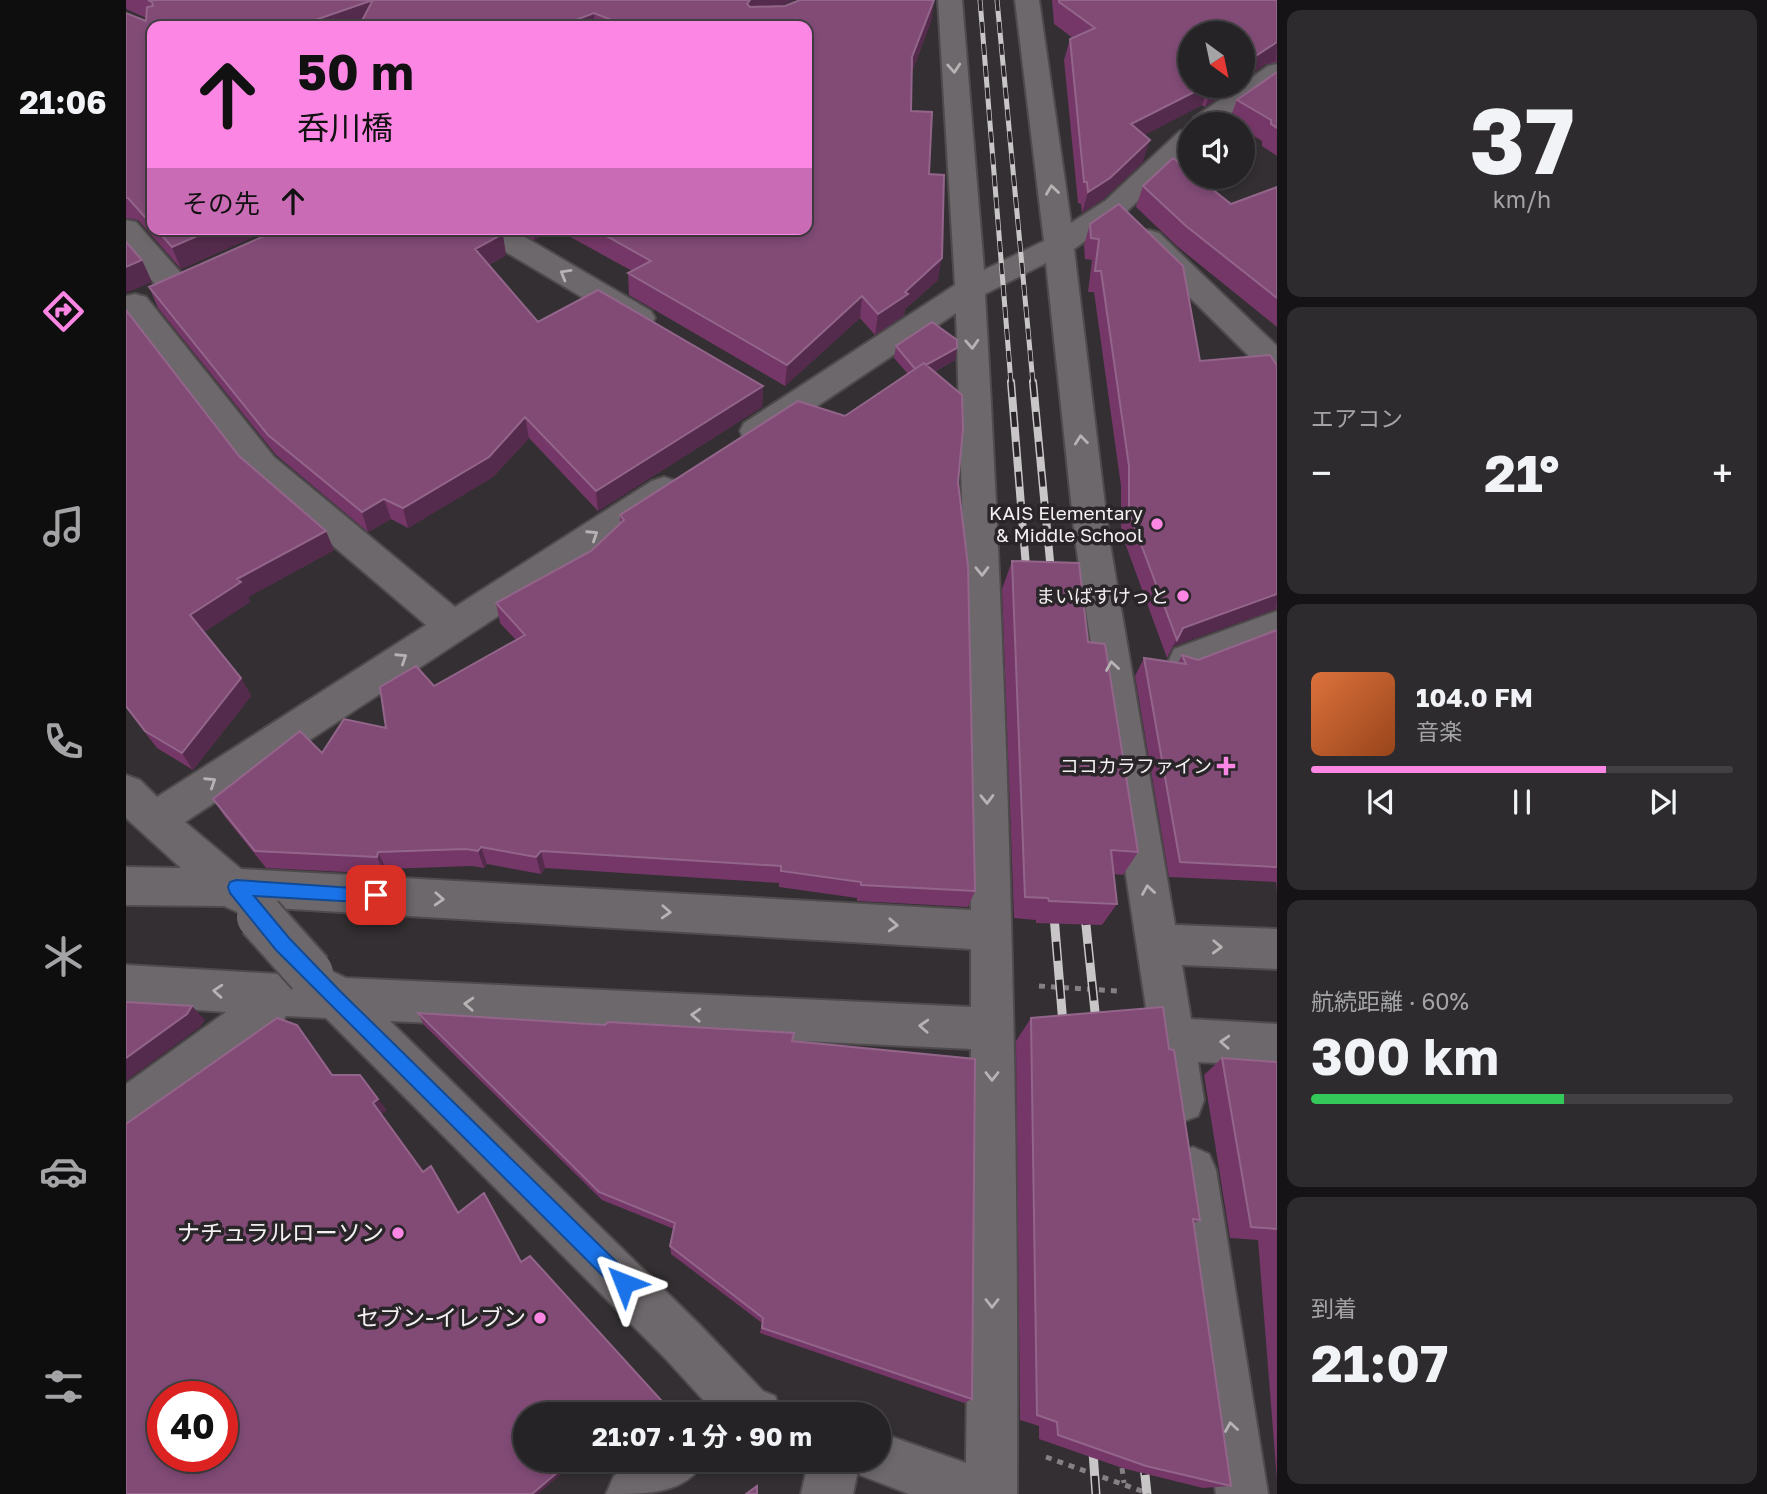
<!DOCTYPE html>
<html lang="ja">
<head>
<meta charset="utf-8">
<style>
  :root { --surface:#262326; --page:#2e2b2e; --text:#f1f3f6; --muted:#a4a4a7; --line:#424043; --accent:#fc86e3 }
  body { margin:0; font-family:"Golos Text","Noto Sans JP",sans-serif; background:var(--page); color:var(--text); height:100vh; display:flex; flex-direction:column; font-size:26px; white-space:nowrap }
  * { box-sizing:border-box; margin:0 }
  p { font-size:23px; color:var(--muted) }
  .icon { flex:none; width:38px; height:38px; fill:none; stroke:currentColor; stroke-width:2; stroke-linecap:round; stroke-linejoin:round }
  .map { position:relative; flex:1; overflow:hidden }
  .panel { display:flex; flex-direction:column; gap:10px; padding:10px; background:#151315; width:490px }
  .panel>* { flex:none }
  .top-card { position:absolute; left:21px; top:21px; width:665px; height:214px; border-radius:14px; box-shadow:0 4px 10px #0003,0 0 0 2px var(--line); background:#fc86e3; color:#111; overflow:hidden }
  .needle { width:46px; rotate:147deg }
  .fabs { position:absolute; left:1052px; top:21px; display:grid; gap:14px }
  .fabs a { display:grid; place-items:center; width:77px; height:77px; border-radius:50%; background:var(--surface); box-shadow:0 4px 10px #0003,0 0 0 2px var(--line); font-size:35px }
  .speed { position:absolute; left:21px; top:1381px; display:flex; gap:14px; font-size:35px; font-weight:700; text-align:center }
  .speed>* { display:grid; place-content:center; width:91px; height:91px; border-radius:50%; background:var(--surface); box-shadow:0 4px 10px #0003,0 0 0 2px var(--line); line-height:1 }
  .speed .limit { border:10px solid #d22; background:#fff; color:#111 }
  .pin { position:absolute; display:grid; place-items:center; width:60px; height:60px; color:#fff; margin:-30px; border-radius:14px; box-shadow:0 4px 10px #0006 }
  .me { position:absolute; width:77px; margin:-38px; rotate:315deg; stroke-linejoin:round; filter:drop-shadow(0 0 5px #0008) }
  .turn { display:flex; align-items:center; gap:24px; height:147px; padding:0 35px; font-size:32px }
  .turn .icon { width:91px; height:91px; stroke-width:2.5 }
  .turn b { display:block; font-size:49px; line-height:60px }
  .then { display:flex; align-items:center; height:66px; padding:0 35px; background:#0003; gap:14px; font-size:26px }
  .big { font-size:52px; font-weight:700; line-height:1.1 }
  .panel .widget { flex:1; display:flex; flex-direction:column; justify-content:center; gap:10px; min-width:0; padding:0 24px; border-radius:14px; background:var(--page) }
  .panel .dial { align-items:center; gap:0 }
  .dial b { font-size:91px; line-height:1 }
  .song { display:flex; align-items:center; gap:21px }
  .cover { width:84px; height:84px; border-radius:10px; background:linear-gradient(135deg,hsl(20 70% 55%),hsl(20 70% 35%)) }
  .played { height:7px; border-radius:4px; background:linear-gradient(90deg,var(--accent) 70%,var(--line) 70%) }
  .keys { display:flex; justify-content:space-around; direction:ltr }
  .heat { display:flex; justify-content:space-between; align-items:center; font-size:38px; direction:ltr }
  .charge { height:10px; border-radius:5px; background:linear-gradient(90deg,#34c759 60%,var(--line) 0) }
  .trip { position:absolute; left:387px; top:1402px; width:378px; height:70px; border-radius:35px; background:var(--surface); box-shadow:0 4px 10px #0003,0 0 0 2px var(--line); font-weight:700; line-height:70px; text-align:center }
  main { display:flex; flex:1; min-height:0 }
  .dock { display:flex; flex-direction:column; width:126px; justify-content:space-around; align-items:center; background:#0f0e0f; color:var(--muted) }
  .dock .icon { width:49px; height:49px }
  .dock .selected { color:var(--accent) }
  .dock b { font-size:32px; color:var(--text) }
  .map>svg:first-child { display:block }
</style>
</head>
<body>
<main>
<nav class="dock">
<b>21:06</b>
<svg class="icon selected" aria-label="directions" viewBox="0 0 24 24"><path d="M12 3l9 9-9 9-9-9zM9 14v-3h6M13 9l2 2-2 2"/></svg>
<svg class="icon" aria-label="music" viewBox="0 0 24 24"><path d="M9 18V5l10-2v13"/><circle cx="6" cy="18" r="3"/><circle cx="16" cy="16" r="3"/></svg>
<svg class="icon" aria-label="phone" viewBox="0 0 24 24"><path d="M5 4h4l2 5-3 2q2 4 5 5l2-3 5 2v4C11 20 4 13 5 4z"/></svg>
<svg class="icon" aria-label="climate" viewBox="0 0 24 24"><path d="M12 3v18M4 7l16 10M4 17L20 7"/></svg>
<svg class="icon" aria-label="car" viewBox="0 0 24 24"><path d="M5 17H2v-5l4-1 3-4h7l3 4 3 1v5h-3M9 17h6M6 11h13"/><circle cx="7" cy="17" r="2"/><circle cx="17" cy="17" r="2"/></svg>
<svg class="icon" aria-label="filters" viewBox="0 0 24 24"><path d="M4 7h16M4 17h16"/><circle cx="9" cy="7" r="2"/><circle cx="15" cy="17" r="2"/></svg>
</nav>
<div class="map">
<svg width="1151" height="1494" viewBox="0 0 1151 1494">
  <rect width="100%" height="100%" fill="#332f32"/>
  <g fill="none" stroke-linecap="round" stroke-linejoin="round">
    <g stroke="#4f4b4d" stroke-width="4">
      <path id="minor" d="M 812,0 L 836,0 L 858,270 L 918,241 L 889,0 L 913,0 L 945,223 L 979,201 L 1054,131 L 1064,129 L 1064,152 L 999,213 L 948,249 L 983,538 L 1049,925 L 1151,929 L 1151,969 L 1056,965 L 1065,1019 L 1151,1024 L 1151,1066 L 1072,1062 L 1078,1100 L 1072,1116 L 1056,1122 L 1040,1116 L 1034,1100 L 949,538 L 920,263 L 859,294 C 882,694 893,1093 891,1494 L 783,1494 L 734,1475 L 732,1470 L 727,1494 L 675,1494 L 683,1460 L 752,1460 L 752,1432 L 840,1463 L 845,1049 L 264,1021 L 573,1324 L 637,1391 L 649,1396 L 656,1414 L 590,1414 L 539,1358 L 200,1018 L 160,1016 L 155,1024 L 16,1127 L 0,1134 L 0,1084 L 100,1012 L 0,1005 L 0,965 L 185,976 L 201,969 L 220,978 L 845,1007 L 845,949 L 131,907 L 116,914 L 98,906 L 0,905 L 0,867 L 55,868 L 0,818 L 0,775 L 14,780 L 31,797 L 300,625 L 124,475 L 0,314 L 0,296 L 9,294 L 20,297 L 148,457 L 329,607 L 526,481 L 538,477 L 550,481 L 555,490 L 550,499 L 59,822 L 115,869 L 845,910 L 839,592 L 830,313 L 642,439 L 630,443 L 618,439 L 614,431 L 618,423 L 829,285 Z
        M 1151,64 L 1151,84 L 1095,124 L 1065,124 L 1068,118 L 1142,66 Z
        M 0,220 L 10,222 L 61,280 L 65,287 L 61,294 C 34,302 16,267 0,248 Z
        M 349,229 L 385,229 L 525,311 L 529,318 L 525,325 L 514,329 L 503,325 L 353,236 Z
        M 1023,230 L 1033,233 L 1151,346 L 1151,385 L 1140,382 L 1128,361 L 1013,247 L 1008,240 L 1013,233 Z
        M 1151,611 L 1151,641 L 1061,675 L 1048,671 L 1043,660 L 1048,649 Z
        M 1067,1147 L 1083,1154 L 1090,1170 L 1142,1494 L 1090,1494 L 1044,1170 L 1051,1154 Z
        M 510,1460 L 579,1460 C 560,1494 523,1494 480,1494 L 488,1476 Z"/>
    </g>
    <path stroke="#848083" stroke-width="4.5" stroke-dasharray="5 5" stroke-linecap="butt" d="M 898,535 L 921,536"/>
    <path stroke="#848083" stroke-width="5" stroke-dasharray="6 6" stroke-linecap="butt" d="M 913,986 L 992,991
      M 920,1457 L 1024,1494
      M 996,1468 L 998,1483"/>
    <use href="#minor" fill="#6d686b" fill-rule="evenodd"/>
    <g stroke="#c9c6c8" stroke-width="5">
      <path id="rail-far2" d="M 854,0 L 885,383
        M 871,0 L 907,383"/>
    </g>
    <g stroke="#c9c6c8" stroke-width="8">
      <path id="rail-far1" d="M 885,382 L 901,579
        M 907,382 L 926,582"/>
    </g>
    <g stroke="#c9c6c8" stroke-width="9">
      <path id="rail" d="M 927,904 L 938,1036
        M 958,906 L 971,1031
        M 966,1438 L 970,1494
        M 1017,1456 L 1021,1494"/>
    </g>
    <use href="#rail-far2" stroke="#292528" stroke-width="3.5" stroke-dasharray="11" stroke-linecap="butt"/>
    <use href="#rail-far1" stroke="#292528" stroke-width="5" stroke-dasharray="15" stroke-linecap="butt"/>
    <use href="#rail" stroke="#292528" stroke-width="6" stroke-dasharray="19" stroke-linecap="butt"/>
    <g stroke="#4f4b4d" stroke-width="50" stroke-linecap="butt">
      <path id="minor-bridge" d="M 134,917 L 184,973"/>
    </g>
    <use href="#minor-bridge" stroke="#6d686b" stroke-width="46"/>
  </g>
  <path fill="#743767" d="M 0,0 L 668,0 L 653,6 L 808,0 L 805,21 L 786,72 L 785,111 L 803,174 L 812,280 L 779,309 L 778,315 L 749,335 L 734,318 L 659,386 L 503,295 L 502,273 L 506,271 L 430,229 L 681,229 L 681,26 L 26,26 L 26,229 L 145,229 L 55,269 L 12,220 L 0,218 L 0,13 L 20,21 L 20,18 L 0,9 Z
    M 926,0 L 1151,0 L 1151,62 L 1140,64 L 1064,86 L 1109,86 L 1079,107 L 1076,105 L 1018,135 L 1017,162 L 977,199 L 956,213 L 955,204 L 952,203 L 938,60 L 944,39 L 947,38 L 928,24 Z
    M 1151,72 L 1151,156 L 1136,146 L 1136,141 L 1116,129 L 1116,124 L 1108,124 L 1103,121 L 1111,100 Z
    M 1017,186 L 1105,204 L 1151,187 L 1151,327 L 1052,247 L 1010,207 Z
    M 964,224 L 1074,361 L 1151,364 L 1151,609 L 1150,609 L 1047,646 L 1041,658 L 995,532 L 995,486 L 968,292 L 962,292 L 966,260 L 959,259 L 958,245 Z
    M 390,229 L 427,229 L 408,240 Z
    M 380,255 L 363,265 L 412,322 L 637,386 L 636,407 L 472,511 L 403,438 L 367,477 L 282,528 L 265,519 L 242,532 L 150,455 L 32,308 L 23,287 Z
    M 0,310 L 113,456 L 208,550 L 122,597 L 124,602 L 78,632 L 115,678 L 125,696 L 67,770 L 31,748 L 0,708 Z
    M 770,346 L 831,348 L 829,360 L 808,372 L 832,482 L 849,891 L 842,907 L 731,901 L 731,898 L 653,887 L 653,883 L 419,868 L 415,874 L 361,864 L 358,868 L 346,866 L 260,869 L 259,874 L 140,868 L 99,817 L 87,799 L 196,753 L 260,728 L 308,686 L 390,640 L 374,623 L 370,603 L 465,551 L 494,523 L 494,515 L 719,416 L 782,374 L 768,358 Z
    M 886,561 L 962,642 L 1012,852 L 997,875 L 988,874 L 991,904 L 976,925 L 910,923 L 910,920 L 888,918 L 876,589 Z
    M 1151,630 L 1151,893 L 1150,882 L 1043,877 L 1009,676 L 1018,658 L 1052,663 L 1056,655 L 1072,660 Z
    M 292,1013 L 666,1041 L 846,1399 L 838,1403 L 634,1333 L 636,1323 L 545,1254 L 544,1246 L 548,1229 L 476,1200 L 298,1025 Z
    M 905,1018 L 1043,1049 L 1074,1220 L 1068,1223 L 1105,1486 L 1077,1488 L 996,1468 L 913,1439 L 913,1426 L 894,1420 L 890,1041 Z
    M 1096,1058 L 1151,1062 L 1151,1481 L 1132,1240 L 1104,1238 L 1078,1075 Z"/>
  <path fill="#542b4c" d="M 247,0 L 241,26 L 172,26 Z
    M 624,0 L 668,0 L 626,19 L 621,4 Z
    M 808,0 L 805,21 L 783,79 L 786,57 Z
    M 468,13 L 469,26 L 434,26 L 434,25 Z
    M 1149,42 L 1151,42 L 1150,61 L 1140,64 L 1116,81 L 1116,65 Z
    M 1080,86 L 1083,86 L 1076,105 L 998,146 L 1005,124 Z
    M 1087,86 L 1109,86 L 1079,107 Z
    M 1024,140 L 1017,162 L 977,199 L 956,213 L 962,192 Z
    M 87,229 L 145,229 L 55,269 L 46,247 Z
    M 407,229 L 427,229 L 408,240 Z
    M 377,234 L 380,255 L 353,270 L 349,249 Z
    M 816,258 L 812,280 L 779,309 L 778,315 L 749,335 L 752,314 L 779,292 Z
    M 16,260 L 26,282 L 0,293 L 0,267 Z
    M 736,296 L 734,318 L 659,386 L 661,365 Z
    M 831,348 L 829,360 L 789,382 L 791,371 Z
    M 637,386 L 636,407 L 472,511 L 470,491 Z
    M 399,417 L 403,438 L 367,477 L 282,528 L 277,508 Z
    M 258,499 L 265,519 L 242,532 L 236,512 Z
    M 200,531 L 208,550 L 122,597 L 124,602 L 75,634 L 64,615 L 111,579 Z
    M 1151,594 L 1150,609 L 1047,646 L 1057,628 Z
    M 115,678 L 125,696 L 67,770 L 56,753 Z
    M 355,847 L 361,864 L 358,868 L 352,851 Z
    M 415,851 L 419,868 L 415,874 L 410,857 Z
    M 252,852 L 260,869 L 259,874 L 251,857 Z
    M 66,1006 L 79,1020 L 74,1027 L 0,1081 L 0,1058 Z
    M 171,1025 L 181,1038 L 216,1086 L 206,1075 Z
    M 252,1099 L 261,1110 L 256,1114 L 305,1181 L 247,1103 Z
    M 305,1166 L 312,1176 L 339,1222 L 332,1213 Z
    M 358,1193 L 364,1202 L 400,1270 L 395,1262 Z
    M 535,1400 L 536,1404 L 522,1414 L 516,1414 Z
    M 446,1460 L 452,1460 L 412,1494 L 406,1494 Z"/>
  <path fill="#814b76" stroke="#93658a" stroke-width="2" fill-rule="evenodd" d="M 22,0 L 624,0 L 621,4 L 624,7 L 659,6 L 674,0 L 808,0 L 786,57 L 785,111 L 806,112 L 803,174 L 818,175 L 816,258 L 779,292 L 782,294 L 752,314 L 736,296 L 661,365 L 502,273 L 525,261 L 468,229 L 681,229 L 681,26 L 501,26 L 468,13 L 434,26 L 233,26 L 247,0 L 172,26 L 26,26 L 26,225 L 2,198 L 0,198 L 0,13 L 20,21 L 21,7 L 27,6 L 26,2 Z
    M 933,0 L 1151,0 L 1151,42 L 1116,65 L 1116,33 L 1064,33 L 1064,86 L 1080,86 L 1005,124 L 1024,140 L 984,178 L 962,192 L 961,182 L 958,182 L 944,39 L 969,28 L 933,2 Z
    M 1151,72 L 1151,128 L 1145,124 L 1145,120 L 1111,100 Z
    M 1047,158 L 1064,171 L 1064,177 L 1071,177 L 1105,204 L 1151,187 L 1151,298 L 1060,226 L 1017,186 Z
    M 993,204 L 1057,266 L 1074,361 L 1144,355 L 1150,364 L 1151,364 L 1151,594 L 1057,628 L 1051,640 L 1003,512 L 1003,466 L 975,271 L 969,271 L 973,239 L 965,238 L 964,224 Z
    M 30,229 L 87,229 L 46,247 Z
    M 154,229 L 370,229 L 377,234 L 349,249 L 412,322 L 472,290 L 637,386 L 470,491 L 399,417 L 363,457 L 277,508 L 258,499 L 236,512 L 142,435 L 23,287 Z
    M 0,242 L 16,260 L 0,267 Z
    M 0,310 L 113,456 L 200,531 L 111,579 L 115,582 L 64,615 L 115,678 L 56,753 L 19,731 L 0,706 Z
    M 806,322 L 831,340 L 831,348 L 800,365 L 798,363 L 789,369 L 770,346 Z
    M 798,363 L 836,395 L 837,429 L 832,482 L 842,566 L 849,891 L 735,885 L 735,882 L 655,871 L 655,866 L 415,851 L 410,857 L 355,847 L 352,851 L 340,849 L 252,852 L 251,857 L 129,851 L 87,799 L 174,731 L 196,753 L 218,719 L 260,728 L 254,687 L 290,666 L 308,686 L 399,635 L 370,603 L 465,551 L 498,520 L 494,515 L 672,401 L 719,416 Z
    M 886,561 L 953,563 L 962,642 L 979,644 L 1012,852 L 985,850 L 991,904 L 923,901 L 922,898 L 899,897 Z
    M 1151,630 L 1151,867 L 1054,862 L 1018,658 L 1060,664 L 1056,655 L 1072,660 Z
    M 0,1002 L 66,1006 L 61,1014 L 0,1058 Z
    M 1037,1007 L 1043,1049 L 1048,1050 L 1074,1220 L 1067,1219 L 1105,1486 L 1020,1466 L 932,1435 L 931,1422 L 911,1415 L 905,1018 Z
    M 292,1013 L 479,1025 L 482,1022 L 668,1033 L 666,1041 L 849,1059 L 846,1399 L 636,1328 L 637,1318 L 544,1246 L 549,1223 L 473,1192 Z
    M 151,1018 L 171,1025 L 206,1075 L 234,1075 L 252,1099 L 247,1103 L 297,1172 L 305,1166 L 332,1213 L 358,1193 L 395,1262 L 404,1256 L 535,1400 L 516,1414 L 399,1414 L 399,1460 L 446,1460 L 406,1494 L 0,1494 L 0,1124 ZM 37,1396 L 96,1396 L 96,1456 L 37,1456 Z
    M 1096,1058 L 1151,1062 L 1151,1229 L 1125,1227 Z
    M 631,1486 L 631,1494 L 620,1494 Z"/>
  <defs><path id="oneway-chevron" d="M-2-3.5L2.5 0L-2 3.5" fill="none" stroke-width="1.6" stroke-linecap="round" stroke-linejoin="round" transform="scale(1.75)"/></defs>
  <g stroke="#b7b3b5">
    <use href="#oneway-chevron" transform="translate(828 68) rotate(86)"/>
    <use href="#oneway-chevron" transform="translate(926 190) rotate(-98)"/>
    <use href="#oneway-chevron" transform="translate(439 274) rotate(-150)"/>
    <use href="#oneway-chevron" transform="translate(846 344) rotate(87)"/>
    <use href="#oneway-chevron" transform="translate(955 440) rotate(-96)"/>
    <use href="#oneway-chevron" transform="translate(467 535) rotate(-33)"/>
    <use href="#oneway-chevron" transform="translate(856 571) rotate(89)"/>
    <use href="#oneway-chevron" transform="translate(276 658) rotate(-33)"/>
    <use href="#oneway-chevron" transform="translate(986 666) rotate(-99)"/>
    <use href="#oneway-chevron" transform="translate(85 782) rotate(-33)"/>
    <use href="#oneway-chevron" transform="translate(861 799) rotate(89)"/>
    <use href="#oneway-chevron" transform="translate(1022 890) rotate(-99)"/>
    <use href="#oneway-chevron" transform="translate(313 899) rotate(3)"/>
    <use href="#oneway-chevron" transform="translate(540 912) rotate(3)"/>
    <use href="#oneway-chevron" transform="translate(767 925) rotate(3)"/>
    <use href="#oneway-chevron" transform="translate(1091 947) rotate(2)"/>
    <use href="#oneway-chevron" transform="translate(92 991) rotate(-176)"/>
    <use href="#oneway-chevron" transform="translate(343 1004) rotate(-177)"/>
    <use href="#oneway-chevron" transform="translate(570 1015) rotate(-177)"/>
    <use href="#oneway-chevron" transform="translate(798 1026) rotate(-177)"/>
    <use href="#oneway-chevron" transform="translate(1099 1042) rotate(-177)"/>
    <use href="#oneway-chevron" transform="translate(866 1076) rotate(90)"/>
    <use href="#oneway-chevron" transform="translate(866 1303) rotate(90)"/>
    <use href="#oneway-chevron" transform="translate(1105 1427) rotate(-99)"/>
  </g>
  <path fill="#1a73e8" stroke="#114b97" stroke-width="2" d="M 110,880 L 256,890 L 258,895 L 256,901 L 250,903 L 128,896 L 163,938 L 215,992 L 505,1276 L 508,1283 L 505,1290 L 498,1293 L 491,1290 L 150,950 L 104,893 L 102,887 L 104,882 Z"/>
  <g fill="#fc86e3" stroke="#292528" stroke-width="2.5">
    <circle cx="1031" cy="524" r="7"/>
    <circle cx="1057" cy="596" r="7"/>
    <path d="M1096.5 755.5h7v7h7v7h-7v7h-7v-7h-7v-7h7z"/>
    <circle cx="272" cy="1233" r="7"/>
    <circle cx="414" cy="1318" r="7"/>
  </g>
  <g text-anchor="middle" stroke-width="7" stroke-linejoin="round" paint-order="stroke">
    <g font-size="19" fill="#f3f0f2" stroke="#292528" text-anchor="end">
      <text x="1017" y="520">KAIS Elementary<tspan x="1017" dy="22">&amp; Middle School</tspan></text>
      <text x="1043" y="603">まいばすけっと</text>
      <text x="1086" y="773">ココカラファイン</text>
    </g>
    <g font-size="23" fill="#f3f0f2" stroke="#292528" text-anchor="end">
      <text x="258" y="1241">ナチュラルローソン</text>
      <text x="400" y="1326">セブン-イレブン</text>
    </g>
  </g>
</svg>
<div class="fabs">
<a><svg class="needle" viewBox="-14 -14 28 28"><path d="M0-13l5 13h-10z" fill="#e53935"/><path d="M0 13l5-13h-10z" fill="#a4a4a7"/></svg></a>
<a><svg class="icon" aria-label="sound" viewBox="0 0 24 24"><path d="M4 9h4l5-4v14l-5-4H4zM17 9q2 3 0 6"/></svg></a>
</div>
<div class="speed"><div class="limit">40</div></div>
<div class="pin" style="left:250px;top:895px;background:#d93025"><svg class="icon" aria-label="arrive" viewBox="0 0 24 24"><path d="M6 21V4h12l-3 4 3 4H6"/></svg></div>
<svg class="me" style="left:498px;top:1283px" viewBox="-20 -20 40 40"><path d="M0-17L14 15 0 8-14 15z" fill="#1a73e8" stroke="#fff" stroke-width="4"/></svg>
<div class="trip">21:07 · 1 分 · 90 m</div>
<div class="top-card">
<div class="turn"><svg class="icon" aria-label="ahead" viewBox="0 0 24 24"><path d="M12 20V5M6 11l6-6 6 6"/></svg><div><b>50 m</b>呑川橋</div></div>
<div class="then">その先<svg class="icon" aria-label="ahead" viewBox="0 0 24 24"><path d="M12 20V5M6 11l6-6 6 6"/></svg></div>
</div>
</div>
<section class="panel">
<div class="widget dial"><b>37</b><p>km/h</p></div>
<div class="widget"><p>エアコン</p>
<div class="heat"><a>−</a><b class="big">21°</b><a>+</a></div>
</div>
<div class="widget">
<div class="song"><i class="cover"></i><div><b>104.0 FM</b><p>音楽</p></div></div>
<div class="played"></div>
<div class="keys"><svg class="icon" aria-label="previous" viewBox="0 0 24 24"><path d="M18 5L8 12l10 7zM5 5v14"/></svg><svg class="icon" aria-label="pause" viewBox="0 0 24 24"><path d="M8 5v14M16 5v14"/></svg><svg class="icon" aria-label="next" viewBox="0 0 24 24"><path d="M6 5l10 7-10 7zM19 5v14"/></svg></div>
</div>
<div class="widget"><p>航続距離 · 60%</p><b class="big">300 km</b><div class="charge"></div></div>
<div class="widget"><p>到着</p><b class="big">21:07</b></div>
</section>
</main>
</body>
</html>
